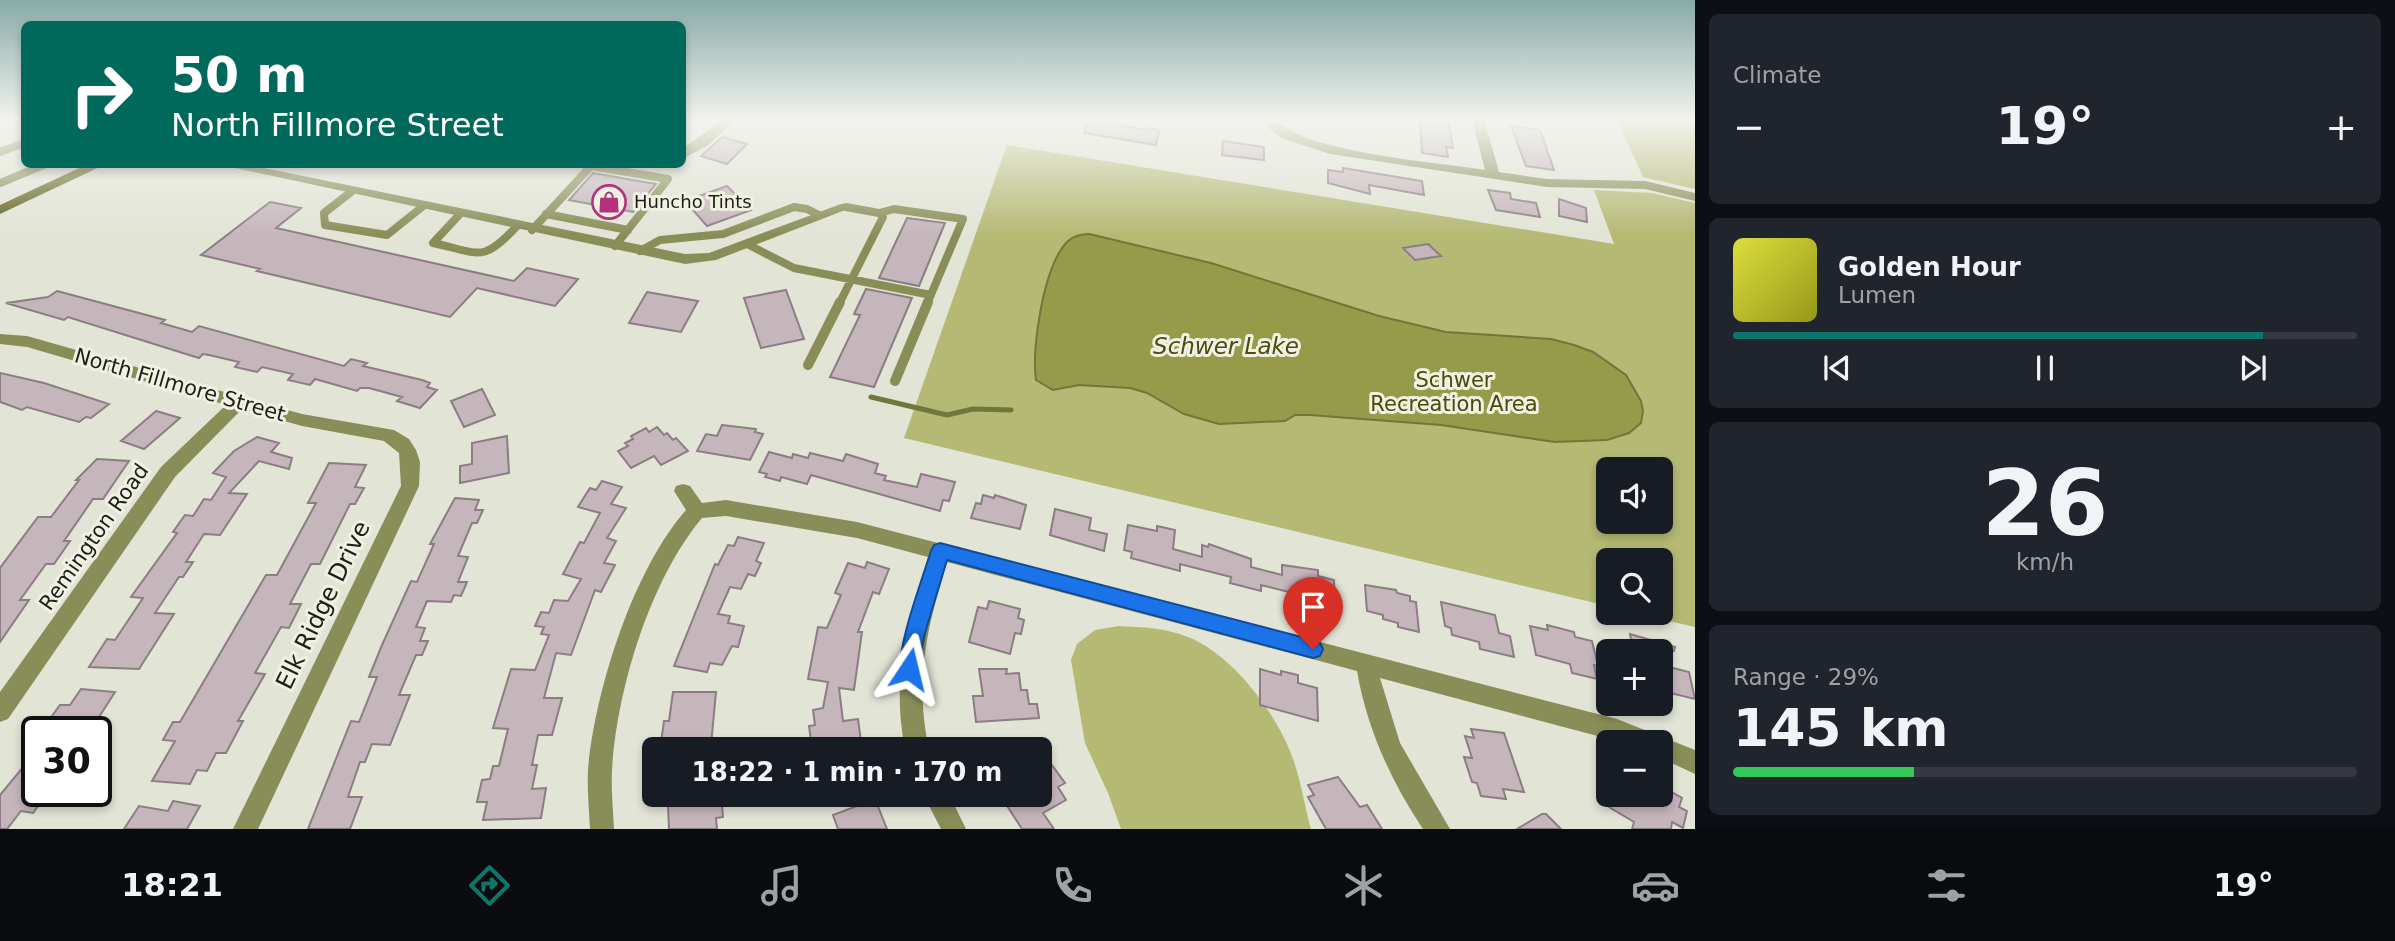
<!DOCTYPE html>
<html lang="en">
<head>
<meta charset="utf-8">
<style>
  :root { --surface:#171b24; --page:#20242c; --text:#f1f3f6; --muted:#9ea1a6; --line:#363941; --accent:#0f766e }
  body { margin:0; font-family:"DejaVu Sans",sans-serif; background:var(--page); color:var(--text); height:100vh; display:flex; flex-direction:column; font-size:26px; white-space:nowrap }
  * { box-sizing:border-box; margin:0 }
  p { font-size:23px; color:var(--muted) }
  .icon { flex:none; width:38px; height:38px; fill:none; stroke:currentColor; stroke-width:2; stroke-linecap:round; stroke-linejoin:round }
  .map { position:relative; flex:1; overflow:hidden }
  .side { display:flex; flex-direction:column; gap:14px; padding:14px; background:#0d0f14; width:700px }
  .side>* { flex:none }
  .hud { position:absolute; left:21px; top:21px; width:665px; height:147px; border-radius:10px; box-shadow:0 4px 10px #0003; background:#00695c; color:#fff; overflow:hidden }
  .fabs { position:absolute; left:1596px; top:457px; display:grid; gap:14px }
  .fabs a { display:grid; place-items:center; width:77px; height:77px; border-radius:10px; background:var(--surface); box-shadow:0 4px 10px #0003; font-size:35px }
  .speed { position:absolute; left:21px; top:716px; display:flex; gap:14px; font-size:35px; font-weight:700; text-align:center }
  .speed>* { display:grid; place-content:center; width:91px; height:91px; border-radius:50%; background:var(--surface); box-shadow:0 4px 10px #0003; line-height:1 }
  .speed .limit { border:4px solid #111; border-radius:10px; background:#fff; color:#111 }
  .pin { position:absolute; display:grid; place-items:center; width:60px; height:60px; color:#fff; margin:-72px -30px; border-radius:50% 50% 50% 0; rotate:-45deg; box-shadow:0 0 7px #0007 }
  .pin .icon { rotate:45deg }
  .me { position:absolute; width:77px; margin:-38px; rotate:10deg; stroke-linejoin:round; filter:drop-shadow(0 0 5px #0008) }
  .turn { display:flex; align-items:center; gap:24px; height:147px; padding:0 35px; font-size:32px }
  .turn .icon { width:91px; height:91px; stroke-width:2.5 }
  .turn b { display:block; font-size:49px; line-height:60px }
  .big { font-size:52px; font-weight:700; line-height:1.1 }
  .side .card { flex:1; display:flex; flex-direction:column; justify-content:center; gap:10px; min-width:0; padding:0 24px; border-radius:10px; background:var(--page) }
  .side .dial { align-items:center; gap:0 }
  .dial b { font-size:91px; line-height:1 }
  .song { display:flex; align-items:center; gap:21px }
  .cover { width:84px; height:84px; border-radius:10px; background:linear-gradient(135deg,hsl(60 70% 55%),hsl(60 70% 35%)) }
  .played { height:7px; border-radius:4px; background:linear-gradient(90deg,var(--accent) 85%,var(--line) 85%) }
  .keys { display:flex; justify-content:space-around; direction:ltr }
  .heat { display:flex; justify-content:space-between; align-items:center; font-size:38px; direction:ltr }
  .charge { height:10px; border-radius:5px; background:linear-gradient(90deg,#34c759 29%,var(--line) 0) }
  .trip { position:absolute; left:642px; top:737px; width:410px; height:70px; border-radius:10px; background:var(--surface); box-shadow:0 4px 10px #0003; font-weight:700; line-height:70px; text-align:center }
  .dock { display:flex; height:112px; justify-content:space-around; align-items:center; background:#090b0e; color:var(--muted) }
  .dock .icon { width:49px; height:49px }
  .dock .current { color:var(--accent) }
  .dock b { font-size:32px; color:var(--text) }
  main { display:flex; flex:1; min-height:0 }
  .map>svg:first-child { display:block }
</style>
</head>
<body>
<main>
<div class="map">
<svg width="1695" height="829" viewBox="0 0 1695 829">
  <rect width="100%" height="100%" fill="#e2e4d6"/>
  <path fill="#b4b973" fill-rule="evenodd" d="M 1617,119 L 1695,119 L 1695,189 L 1643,177 Z
    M 1007,145 L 1614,244 L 1594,190 L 1652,193 L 1695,203 L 1695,627 L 1634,613 L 1661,612 L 1661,560 L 1608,560 L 1608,606 L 904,438 ZM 1608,469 L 1661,469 L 1661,522 L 1608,522 Z
    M 1119,626 C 1142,627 1166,628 1188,637 C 1231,654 1273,709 1290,751 C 1300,775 1304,804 1311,829 L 1121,829 L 1108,793 L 1085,743 L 1071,660 L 1077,644 L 1095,630 Z"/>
  <path fill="#959b49" stroke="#71763a" stroke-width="2" d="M 1089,234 L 1211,263 L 1379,316 L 1446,332 L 1551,339 L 1574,345 L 1593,352 L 1626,375 L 1641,401 L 1643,411 L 1641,423 L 1629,433 L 1607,440 L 1555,442 L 1441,425 L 1310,415 L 1295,415 L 1285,421 L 1219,424 L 1184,414 L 1147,393 L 1130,388 L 1079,385 L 1053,390 L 1036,380 C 1031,348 1044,264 1068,241 C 1074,236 1081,234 1089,234 Z"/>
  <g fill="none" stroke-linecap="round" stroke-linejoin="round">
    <path stroke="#71763a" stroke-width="5" d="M 871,397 L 947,415 L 973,409 L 1011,410"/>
  </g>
  <path fill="#c5b6bc" stroke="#8b7d83" stroke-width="2" d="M 1088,119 L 1146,130 L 1146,128 L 1159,130 L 1156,145 L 1084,133 Z
    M 1420,119 L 1448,119 L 1453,148 L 1446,147 L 1448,157 L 1422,153 Z
    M 1511,126 L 1540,130 L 1554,170 L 1526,166 Z
    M 722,137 L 747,144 L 727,164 L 701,156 Z
    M 1223,141 L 1264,147 L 1264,160 L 1222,155 Z
    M 1343,168 L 1422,181 L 1424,195 L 1369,185 L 1370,194 L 1328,183 L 1328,170 L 1343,172 Z
    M 593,173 L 633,180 L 656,184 L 633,212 L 569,200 Z
    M 727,186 L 751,210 L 707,226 L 685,201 Z
    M 1488,190 L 1510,193 L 1511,199 L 1536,203 L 1540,217 L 1496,210 Z
    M 1559,199 L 1586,208 L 1587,222 L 1559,216 Z
    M 270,202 L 301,208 L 276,228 L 514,281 L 527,268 L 578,279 L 555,306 L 477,288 L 450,317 L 257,271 L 260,269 L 201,255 Z
    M 907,218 L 945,223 L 919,286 L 879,278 Z
    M 1428,244 L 1441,256 L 1415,260 L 1403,248 Z
    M 866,289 L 912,298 L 874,387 L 830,377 L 860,315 L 854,314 Z
    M 786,290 L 804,339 L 761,348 L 744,298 Z
    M 57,291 L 165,320 L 161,323 L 192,332 L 199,326 L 344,366 L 351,359 L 367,363 L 363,366 L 422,380 L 430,383 L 427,387 L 437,390 L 420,408 L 397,401 L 402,397 L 369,388 L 360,388 L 357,391 L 315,379 L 310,385 L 288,380 L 293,374 L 262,367 L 257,372 L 235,367 L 239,362 L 209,355 L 203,354 L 199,358 L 68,317 L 64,320 L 6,303 L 48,297 Z
    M 647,292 L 698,301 L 681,332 L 629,323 Z
    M 0,373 L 44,383 L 109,404 L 91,418 L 86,417 L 79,422 L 27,407 L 22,410 L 0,402 Z
    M 482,389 L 495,415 L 464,427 L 451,401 Z
    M 156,411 L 180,418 L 144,449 L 121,441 Z
    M 722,425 L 756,429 L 755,432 L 763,434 L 750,460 L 697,451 L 706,434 L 717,436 Z
    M 657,427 L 664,435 L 667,433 L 673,440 L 676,438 L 688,451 L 661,465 L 654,456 L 631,468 L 618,451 L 628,446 L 625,443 L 633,439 L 631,436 L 646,428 L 649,432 Z
    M 507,436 L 509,473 L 460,483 L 460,466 L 472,464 L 472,443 Z
    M 257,437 L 279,443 L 271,452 L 292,458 L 289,469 L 259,461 L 229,493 L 247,494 L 220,535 L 204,534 L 186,562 L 193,562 L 183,577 L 179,577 L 155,613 L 174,614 L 139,669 L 89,667 L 107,639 L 115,640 L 143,598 L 131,597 L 177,533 L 173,532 L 185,515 L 193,516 L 204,499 L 211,500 L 226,477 L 213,473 L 234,451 Z
    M 769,452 L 792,458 L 793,454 L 808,458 L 810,453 L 843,461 L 846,454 L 878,464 L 875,473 L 886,476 L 884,480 L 917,487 L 921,474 L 955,482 L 949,501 L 943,500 L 940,511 L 811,475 L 807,484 L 781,477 L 780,481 L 765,477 L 767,474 L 759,472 Z
    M 97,459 L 129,461 L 103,499 L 93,499 L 64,541 L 70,541 L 54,564 L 46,564 L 20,600 L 29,600 L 0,642 L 0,568 L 38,517 L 51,517 L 79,480 L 76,480 Z
    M 329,463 L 366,465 L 355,487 L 364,488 L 355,504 L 350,504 L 320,564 L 311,564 L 290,604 L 301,604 L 289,628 L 281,627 L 255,673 L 265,674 L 238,721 L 243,721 L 226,753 L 216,753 L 207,771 L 197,770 L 190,784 L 152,781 L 175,741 L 163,740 L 173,722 L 180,722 L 266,575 L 277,575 L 316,503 L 308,503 Z
    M 602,481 L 622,487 L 611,504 L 626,508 L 607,538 L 616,541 L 604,563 L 615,565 L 601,592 L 595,590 L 571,655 L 556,653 L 544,698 L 562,698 L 552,735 L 538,735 L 532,765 L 537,765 L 532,789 L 546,788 L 541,818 L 483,820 L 487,802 L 477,802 L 482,780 L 490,779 L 493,766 L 499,766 L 508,729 L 493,728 L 511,669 L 535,670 L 549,635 L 541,634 L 544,627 L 535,626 L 541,612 L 549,613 L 554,600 L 568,601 L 581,579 L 563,574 L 580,542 L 584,543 L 600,513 L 578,507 L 590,488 L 596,490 Z
    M 983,495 L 994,498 L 995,495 L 1026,505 L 1020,529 L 971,518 L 976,503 L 981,504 Z
    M 455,498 L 479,500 L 475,510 L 483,510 L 477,523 L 472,523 L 458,556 L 468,557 L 458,582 L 467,582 L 461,596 L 454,595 L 451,602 L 427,601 L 416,627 L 425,628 L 420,641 L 428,641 L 422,655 L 416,655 L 399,695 L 410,695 L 390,745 L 372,744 L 365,762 L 360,762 L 348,797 L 362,797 L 350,829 L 308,829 L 351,721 L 359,722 L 377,677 L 369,677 L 382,645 L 411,581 L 417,582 L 434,544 L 430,544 Z
    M 1055,509 L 1091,518 L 1089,530 L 1107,534 L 1104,551 L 1050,535 Z
    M 1128,525 L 1157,531 L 1157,526 L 1175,530 L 1173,549 L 1202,557 L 1202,545 L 1208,547 L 1209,544 L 1251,559 L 1251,567 L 1282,575 L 1282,565 L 1318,570 L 1318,576 L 1334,580 L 1335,609 L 1316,604 L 1316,599 L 1261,585 L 1261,591 L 1230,583 L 1231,577 L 1180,564 L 1180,571 L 1131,558 L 1132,552 L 1124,550 Z
    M 738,537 L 764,543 L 756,561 L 761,563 L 755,576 L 748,574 L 741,589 L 730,587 L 718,614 L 730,616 L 728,623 L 744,626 L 738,647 L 732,646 L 722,665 L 710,663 L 707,672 L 674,666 L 715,564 L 718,565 L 728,545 L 734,546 Z
    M 867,562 L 889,569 L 879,594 L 873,592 L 858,632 L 862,632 L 854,690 L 839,688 L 843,721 L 858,719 L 862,749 L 812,749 L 809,726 L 815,725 L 813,710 L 823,708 L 828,682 L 808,679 L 818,627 L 827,628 L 841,595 L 835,593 L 848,563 L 865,568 Z
    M 1365,585 L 1396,590 L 1397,593 L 1410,596 L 1410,601 L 1416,602 L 1419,632 L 1398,627 L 1398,623 L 1383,619 L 1383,615 L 1367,611 Z
    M 989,601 L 1020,609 L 1018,618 L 1024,620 L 1021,634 L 1015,633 L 1010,654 L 969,642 L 978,607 L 987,609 Z
    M 1441,602 L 1495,615 L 1499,633 L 1510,636 L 1514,657 L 1480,649 L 1479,642 L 1452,635 L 1451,628 L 1445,626 Z
    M 1547,625 L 1574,632 L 1575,637 L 1592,641 L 1598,666 L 1594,665 L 1597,679 L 1572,673 L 1570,664 L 1536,655 L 1530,626 L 1548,630 Z
    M 1630,634 L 1675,647 L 1674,651 L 1633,651 Z
    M 1661,665 L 1689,672 L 1695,699 L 1662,691 Z
    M 979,669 L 1007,669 L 1006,674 L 1019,673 L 1021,690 L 1027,690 L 1029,704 L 1037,704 L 1039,718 L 976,722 L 973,696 L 983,696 Z
    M 1260,669 L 1281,675 L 1281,671 L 1298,675 L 1298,683 L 1317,688 L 1318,721 L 1260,705 Z
    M 81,689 L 115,692 L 92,728 L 78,727 L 75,732 L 45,732 L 48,727 L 44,727 L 60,705 L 70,705 Z
    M 673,692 L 716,692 L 711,745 L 660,749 L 664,721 L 669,721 Z
    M 1471,729 L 1504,733 L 1524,792 L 1503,789 L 1506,799 L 1481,796 L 1477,783 L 1472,782 L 1464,757 L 1472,758 L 1465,736 L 1474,738 Z
    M 1049,761 L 1065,783 L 1058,787 L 1066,800 L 1043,813 L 1054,829 L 1022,829 L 1004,801 L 1016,794 L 1040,794 L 1040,766 Z
    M 23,767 L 37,770 L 37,791 L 48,793 L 33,813 L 21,811 L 7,829 L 0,829 L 0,795 Z
    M 1338,777 L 1360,807 L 1367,805 L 1382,829 L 1326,829 L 1308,797 L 1314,795 L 1308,785 Z
    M 1661,786 L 1682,798 L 1679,807 L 1687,811 L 1683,828 L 1672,822 L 1671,829 L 1632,829 L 1634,822 L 1609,807 L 1613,794 L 1661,794 Z
    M 674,794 L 721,794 L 723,817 L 716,818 L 717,829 L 669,829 L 668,805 L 674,804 Z
    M 875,799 L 887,829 L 838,829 L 833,815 Z
    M 173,801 L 200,806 L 187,829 L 124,829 L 139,806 L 168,811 Z
    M 1542,814 L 1546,814 L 1561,829 L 1517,829 Z"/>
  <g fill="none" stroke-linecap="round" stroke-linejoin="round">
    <path stroke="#898e58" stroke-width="8" d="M 0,152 L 24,143
      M 0,183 L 46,164
      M 351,192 L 324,213 L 325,225 L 387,235 L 422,207
      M 879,213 L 894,209 L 963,219 L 927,304
      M 546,214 L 628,230
      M 459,215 L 433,243 C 480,253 482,264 517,226
      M 532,230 L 591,166 L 668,179 L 615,246
      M 747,244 L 794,268 L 931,295
      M 640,251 L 660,240 L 723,234 L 794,207 L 807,209 L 819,215
      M 839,304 L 883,217 L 879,213 L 846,207"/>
    <path stroke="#898e58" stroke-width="10" d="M 808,365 L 840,302
      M 895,381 L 928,302"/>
    <path fill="#898e58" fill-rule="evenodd" d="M 718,119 L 732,119 L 734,121 L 707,146 L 682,159 L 682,149 L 720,122 Z
      M 1258,119 C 1276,117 1290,132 1307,138 C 1363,157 1426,161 1485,170 L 1472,119 L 1484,119 L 1499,172 L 1547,179 L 1645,181 L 1695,193 L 1695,201 L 1645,189 L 1547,187 L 1330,154 L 1281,138 Z
      M 216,164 L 244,164 L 685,254 L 709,253 L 841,204 L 851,204 L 853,207 L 716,260 L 685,264 Z
      M 0,334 L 27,336 L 302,414 L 394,430 L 409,439 L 416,450 L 420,462 L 419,486 L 258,829 L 233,829 L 401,486 L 399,453 L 384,441 L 302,426 L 242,409 L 175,477 L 8,719 L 0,722 L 0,692 L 161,467 L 226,405 L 27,347 L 0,344 Z
      M 683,484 L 690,486 L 702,503 L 726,500 L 857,522 L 1617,719 L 1695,750 L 1695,774 L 1661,758 L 1661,742 L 1620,742 L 1380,678 L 1400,743 L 1450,829 L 1423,829 C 1391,781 1367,729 1357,671 L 947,562 C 927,628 914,680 929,749 L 905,749 C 891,678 907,624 928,557 L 857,538 L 726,516 L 702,518 C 650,580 617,689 612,770 C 611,789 613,809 614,829 L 590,829 C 589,809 587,789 588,770 C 595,691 633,570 686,510 L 674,491 L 676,486 Z
      M 923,794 L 949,794 L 966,829 L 941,829 Z"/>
    <path fill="#60631f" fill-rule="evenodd" d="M 88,164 L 106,164 L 0,214 L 0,205 Z"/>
  </g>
  <linearGradient id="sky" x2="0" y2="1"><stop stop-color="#87aaa8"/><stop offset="0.51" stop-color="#f2f3ed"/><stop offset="1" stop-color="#f2f3ed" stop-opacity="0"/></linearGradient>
  <rect width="1695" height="235" fill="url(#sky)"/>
  <path fill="#1a73e8" stroke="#114b97" stroke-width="2" d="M 940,543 L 1313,640 L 1320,643 L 1323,649 L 1320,656 L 1313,658 L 947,560 L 925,633 L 916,675 L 909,678 L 902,675 C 893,655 924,575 931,551 L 934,545 Z"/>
  <defs>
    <g id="shop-ring" transform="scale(1.75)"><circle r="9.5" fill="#f0f1e3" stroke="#b4327b" stroke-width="1.5"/><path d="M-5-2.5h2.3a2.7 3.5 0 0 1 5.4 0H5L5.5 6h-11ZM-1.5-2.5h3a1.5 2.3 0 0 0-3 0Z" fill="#b4327b"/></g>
  </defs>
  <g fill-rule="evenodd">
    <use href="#shop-ring" x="609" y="202"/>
  </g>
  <g text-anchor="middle" stroke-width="6" stroke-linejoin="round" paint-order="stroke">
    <g font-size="18" fill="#1d1e18" stroke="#f0f1e3" text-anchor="start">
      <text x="634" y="208">Huncho Tints</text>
    </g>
    <g font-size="21" fill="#474a09" stroke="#f0f1e3">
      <text x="1454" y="387">Schwer<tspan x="1454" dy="24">Recreation Area</tspan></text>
    </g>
    <g font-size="21" fill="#1d1e18" stroke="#f0f1e3">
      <text transform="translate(180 385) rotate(16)" y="7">North Fillmore Street</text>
      <text transform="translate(94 537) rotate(-55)" y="7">Remington Road</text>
    </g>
    <g font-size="23" font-style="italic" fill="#4a4d0e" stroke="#f0f1e3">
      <text x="1226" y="354">Schwer Lake</text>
    </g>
    <g font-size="24" fill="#1d1e18" stroke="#f0f1e3">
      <text transform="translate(323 605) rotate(-64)" y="8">Elk Ridge Drive</text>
    </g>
  </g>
</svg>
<div class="fabs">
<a><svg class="icon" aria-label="sound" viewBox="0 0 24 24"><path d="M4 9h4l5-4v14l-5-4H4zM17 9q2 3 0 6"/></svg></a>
<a><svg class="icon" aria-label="search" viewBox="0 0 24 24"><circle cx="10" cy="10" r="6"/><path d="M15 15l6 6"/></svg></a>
<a>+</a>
<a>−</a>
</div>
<div class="speed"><div class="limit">30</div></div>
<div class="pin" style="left:1313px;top:649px;background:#d93025"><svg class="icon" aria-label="arrive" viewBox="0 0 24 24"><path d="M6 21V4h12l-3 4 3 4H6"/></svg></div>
<svg class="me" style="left:909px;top:669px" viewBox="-20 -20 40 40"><path d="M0-17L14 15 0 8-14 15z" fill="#1a73e8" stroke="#fff" stroke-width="4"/></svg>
<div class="trip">18:22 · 1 min · 170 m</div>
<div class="hud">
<div class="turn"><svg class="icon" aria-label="right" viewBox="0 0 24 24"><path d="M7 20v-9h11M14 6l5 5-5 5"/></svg><div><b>50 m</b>North Fillmore Street</div></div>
</div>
</div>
<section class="side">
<div class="card"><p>Climate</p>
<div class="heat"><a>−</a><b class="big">19°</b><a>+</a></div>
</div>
<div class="card">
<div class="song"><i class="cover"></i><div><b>Golden Hour</b><p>Lumen</p></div></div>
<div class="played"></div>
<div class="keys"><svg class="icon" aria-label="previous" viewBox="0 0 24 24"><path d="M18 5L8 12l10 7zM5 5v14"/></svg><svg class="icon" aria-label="pause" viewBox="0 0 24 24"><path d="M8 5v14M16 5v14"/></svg><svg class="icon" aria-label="next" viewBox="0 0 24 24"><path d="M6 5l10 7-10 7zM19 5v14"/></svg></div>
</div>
<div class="card dial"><b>26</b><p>km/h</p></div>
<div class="card"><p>Range · 29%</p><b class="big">145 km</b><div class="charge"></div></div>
</section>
</main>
<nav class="dock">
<b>18:21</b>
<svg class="icon current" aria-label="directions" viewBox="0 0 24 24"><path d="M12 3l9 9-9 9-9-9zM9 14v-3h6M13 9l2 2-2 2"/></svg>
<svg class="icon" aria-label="music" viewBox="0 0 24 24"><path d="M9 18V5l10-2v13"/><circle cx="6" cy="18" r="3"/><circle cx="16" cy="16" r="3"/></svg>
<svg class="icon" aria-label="phone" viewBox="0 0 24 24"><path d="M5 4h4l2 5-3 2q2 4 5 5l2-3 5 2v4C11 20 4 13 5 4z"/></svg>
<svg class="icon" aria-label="climate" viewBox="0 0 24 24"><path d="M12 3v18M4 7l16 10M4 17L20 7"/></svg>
<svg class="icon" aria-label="car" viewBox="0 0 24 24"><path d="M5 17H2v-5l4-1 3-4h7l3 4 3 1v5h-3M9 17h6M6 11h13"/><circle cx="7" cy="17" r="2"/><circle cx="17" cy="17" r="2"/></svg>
<svg class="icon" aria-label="filters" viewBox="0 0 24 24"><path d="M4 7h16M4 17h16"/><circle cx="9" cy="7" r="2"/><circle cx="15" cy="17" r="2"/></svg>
<b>19°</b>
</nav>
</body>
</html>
